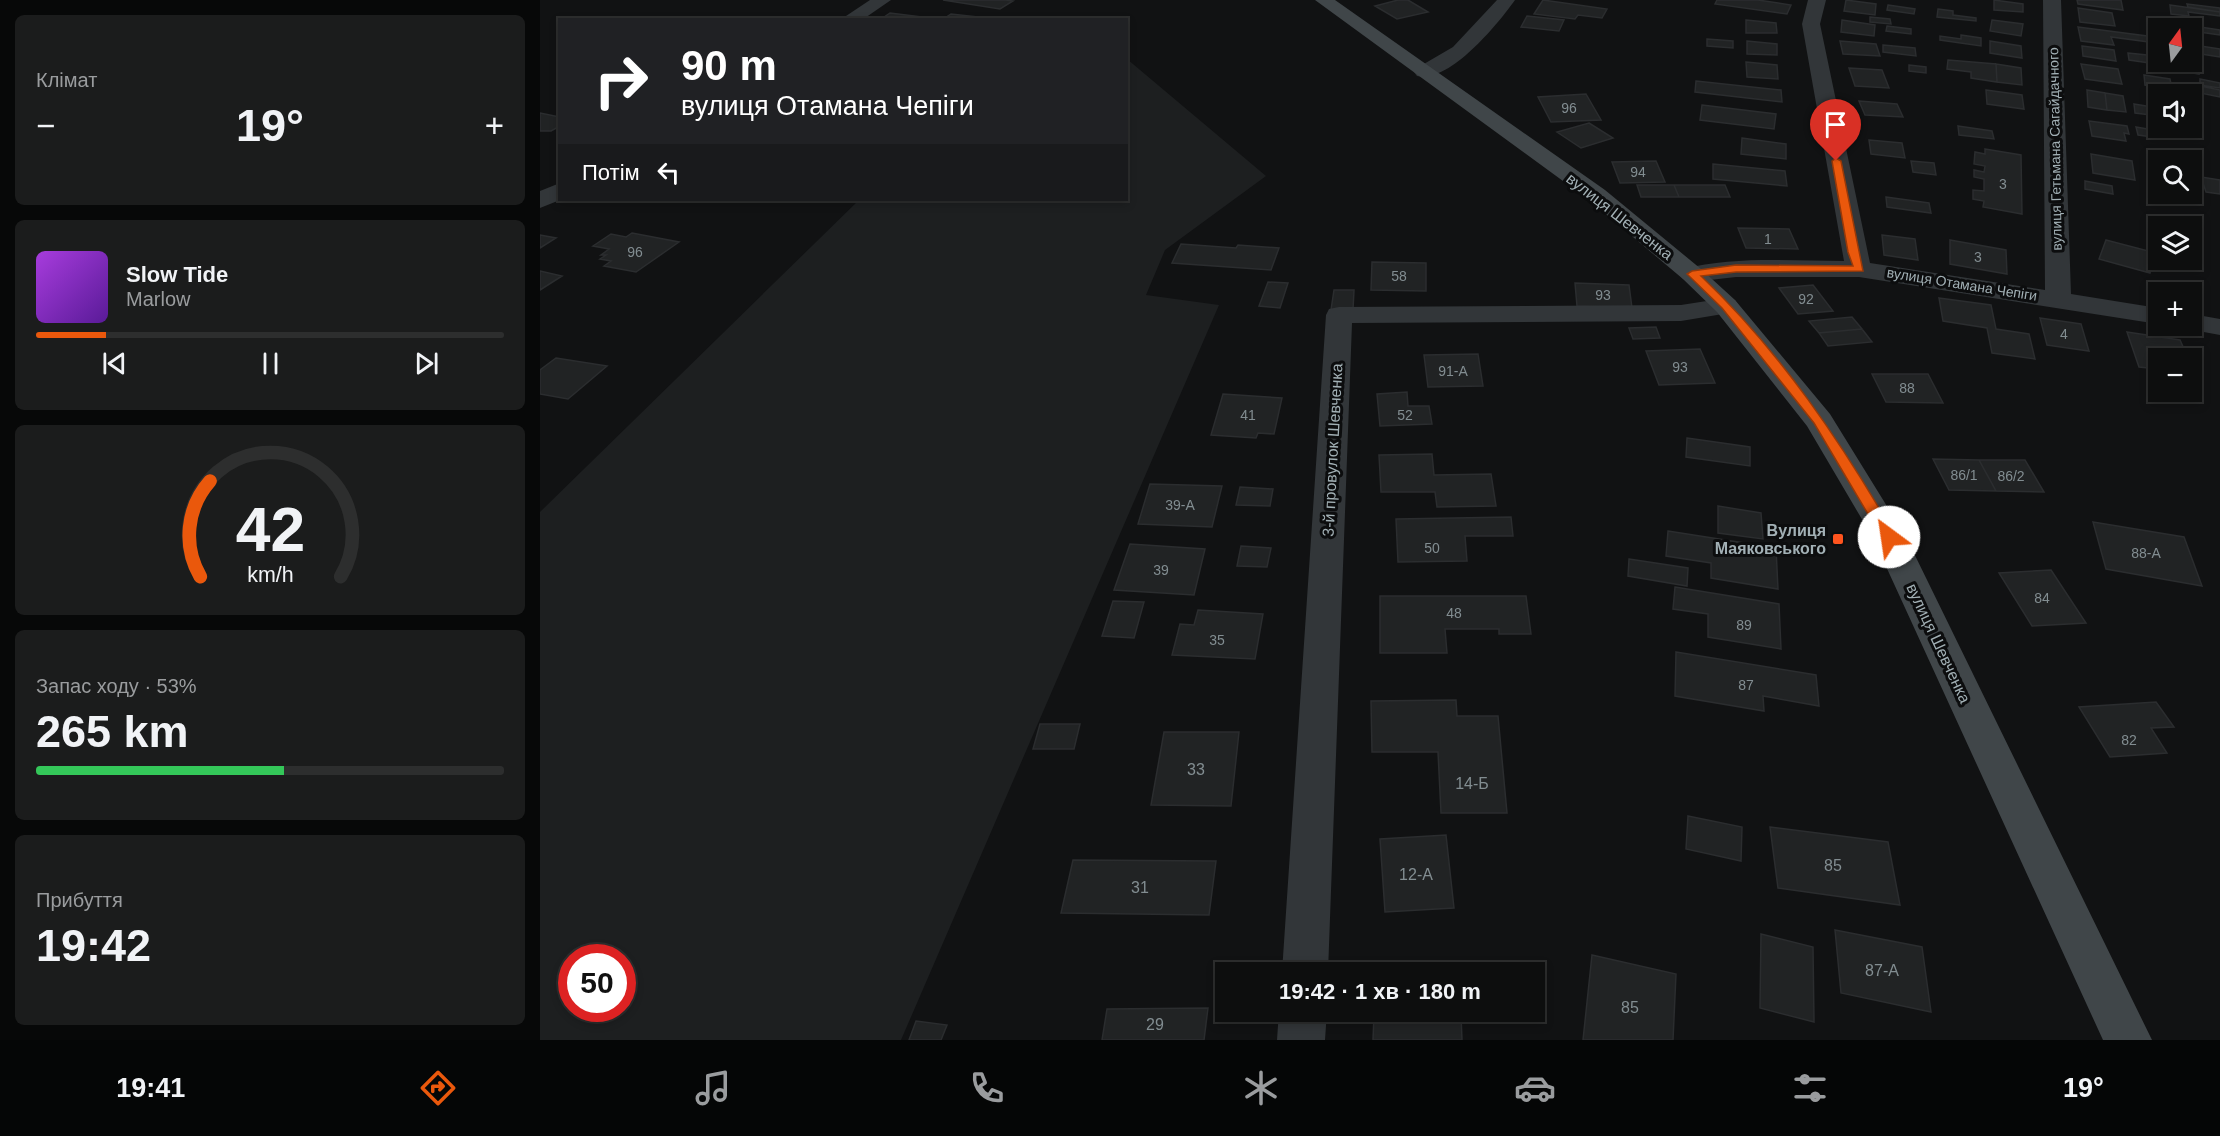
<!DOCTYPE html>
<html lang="uk">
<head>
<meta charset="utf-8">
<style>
  :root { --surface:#0d0e0e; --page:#1b1c1c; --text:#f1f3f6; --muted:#9a9c9e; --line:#2d2e2e; --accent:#ea580c }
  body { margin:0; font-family:Arial,sans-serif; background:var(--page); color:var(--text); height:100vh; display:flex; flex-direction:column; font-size:22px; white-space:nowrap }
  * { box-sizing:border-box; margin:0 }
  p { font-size:20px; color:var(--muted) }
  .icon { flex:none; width:33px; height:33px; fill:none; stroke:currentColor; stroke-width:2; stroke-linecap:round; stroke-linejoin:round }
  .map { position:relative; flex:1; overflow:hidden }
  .panel { display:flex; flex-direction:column; gap:15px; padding:15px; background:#070808; width:540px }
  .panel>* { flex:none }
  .banner { position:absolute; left:18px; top:18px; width:570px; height:183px; border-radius:0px; box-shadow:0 3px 9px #0003,0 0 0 2px var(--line); background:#202124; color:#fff; overflow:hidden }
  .needle { width:39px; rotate:15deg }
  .tools { position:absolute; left:1608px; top:18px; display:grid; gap:12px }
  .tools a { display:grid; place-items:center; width:54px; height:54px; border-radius:0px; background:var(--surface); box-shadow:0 3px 9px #0003,0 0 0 2px var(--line); font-size:30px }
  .speed { position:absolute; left:18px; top:944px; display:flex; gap:12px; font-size:30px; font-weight:700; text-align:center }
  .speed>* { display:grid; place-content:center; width:78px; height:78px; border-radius:50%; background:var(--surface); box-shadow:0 3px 9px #0003,0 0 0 2px var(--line); line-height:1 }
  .speed .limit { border:9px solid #d22; background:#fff; color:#111 }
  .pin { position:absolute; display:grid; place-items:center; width:51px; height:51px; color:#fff; margin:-62px -26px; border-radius:50% 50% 50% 0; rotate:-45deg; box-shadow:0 0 6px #0007 }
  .pin .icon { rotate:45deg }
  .me { position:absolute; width:66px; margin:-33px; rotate:329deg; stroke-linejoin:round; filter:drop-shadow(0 0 4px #0008) }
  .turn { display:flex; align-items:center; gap:21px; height:126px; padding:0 24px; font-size:27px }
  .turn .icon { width:78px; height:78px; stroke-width:2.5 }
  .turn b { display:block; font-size:42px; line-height:51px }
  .then { display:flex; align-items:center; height:57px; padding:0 24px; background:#0003; gap:12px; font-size:22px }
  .big { font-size:45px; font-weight:700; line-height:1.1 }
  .panel .widget { flex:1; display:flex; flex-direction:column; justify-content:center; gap:9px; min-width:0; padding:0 21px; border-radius:9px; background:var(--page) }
  .panel .dial { align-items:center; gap:0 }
  .dial svg { height:156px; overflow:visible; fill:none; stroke:var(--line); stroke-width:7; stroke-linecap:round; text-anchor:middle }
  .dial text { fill:var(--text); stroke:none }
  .song { display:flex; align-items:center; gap:18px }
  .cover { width:72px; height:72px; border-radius:9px; background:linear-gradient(135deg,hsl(280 70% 55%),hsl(270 70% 35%)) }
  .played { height:6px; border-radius:3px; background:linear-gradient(90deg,var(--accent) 15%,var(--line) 15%) }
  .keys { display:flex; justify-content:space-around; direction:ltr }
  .heat { display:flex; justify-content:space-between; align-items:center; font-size:33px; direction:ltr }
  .charge { height:9px; border-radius:4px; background:linear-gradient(90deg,#34c759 53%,var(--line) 0) }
  .trip { position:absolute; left:675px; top:962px; width:330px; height:60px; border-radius:0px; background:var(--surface); box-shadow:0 3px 9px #0003,0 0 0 2px var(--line); font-weight:700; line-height:60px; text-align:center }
  .tab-bar { display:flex; height:96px; justify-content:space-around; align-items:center; background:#050606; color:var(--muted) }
  .tab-bar .icon { width:42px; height:42px }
  .tab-bar .selected { color:var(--accent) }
  .tab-bar b { font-size:27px; color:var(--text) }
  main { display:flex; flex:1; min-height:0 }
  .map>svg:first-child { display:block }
</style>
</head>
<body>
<main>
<section class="panel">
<div class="widget"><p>Клімат</p>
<div class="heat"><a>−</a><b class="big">19°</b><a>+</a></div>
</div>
<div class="widget">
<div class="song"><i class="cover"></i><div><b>Slow Tide</b><p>Marlow</p></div></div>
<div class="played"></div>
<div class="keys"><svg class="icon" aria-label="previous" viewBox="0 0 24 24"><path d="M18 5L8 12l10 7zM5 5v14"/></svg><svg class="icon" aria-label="pause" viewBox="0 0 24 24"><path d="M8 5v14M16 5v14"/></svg><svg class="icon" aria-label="next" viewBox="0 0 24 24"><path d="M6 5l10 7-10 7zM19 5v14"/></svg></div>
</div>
<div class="widget dial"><svg viewBox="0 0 100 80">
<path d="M14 69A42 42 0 1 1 86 69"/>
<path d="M14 69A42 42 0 0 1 19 20" stroke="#ea580c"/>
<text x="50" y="56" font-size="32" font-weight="700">42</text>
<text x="50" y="72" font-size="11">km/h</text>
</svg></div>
<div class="widget"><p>Запас ходу · 53%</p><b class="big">265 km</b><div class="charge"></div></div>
<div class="widget"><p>Прибуття</p><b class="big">19:42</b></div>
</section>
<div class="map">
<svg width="1680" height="1040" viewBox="0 0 1680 1040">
  <rect width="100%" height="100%" fill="#111213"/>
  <path fill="#1d1f20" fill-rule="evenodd" d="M 587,59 L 726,176 L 625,250 L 606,295 L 679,305 L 361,1040 L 0,1040 L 0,512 L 319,200 L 586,200 ZM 32,957 L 82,957 L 82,1008 L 32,1008 Z"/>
  <path fill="#212324" stroke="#2b2d2f" stroke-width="1.5" d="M 403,0 L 465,0 L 473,1 L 460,9 Z
    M 858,0 L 868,0 L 888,12 L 857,19 L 835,6 Z
    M 1003,0 L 1067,9 L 1062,18 L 1038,15 L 1035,19 L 994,14 Z
    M 1177,0 L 1218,0 L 1251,5 L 1247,14 L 1175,4 Z
    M 1306,0 L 1336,4 L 1335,15 L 1304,11 Z
    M 1454,0 L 1483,4 L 1483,12 L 1454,10 Z
    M 1537,0 L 1581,0 L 1583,10 L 1538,4 Z
    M 1647,4 L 1680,8 L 1680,12 L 1648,7 Z
    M 1348,5 L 1375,9 L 1374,14 L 1347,10 Z
    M 1630,5 L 1680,12 L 1680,16 L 1648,12 L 1649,16 L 1631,14 Z
    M 1538,8 L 1572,13 L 1575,26 L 1540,22 Z
    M 1398,9 L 1413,11 L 1413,15 L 1436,18 L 1436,21 L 1397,17 Z
    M 350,13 L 390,18 L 340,20 Z
    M 411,14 L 456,19 L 402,20 Z
    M 987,16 L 1024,20 L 1019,31 L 981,27 Z
    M 1330,17 L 1350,19 L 1351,24 L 1330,22 Z
    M 1206,20 L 1236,23 L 1237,33 L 1206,33 Z
    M 1302,20 L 1335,25 L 1334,36 L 1301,32 Z
    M 1452,20 L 1483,24 L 1481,36 L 1450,31 Z
    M 1647,25 L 1680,30 L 1680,35 L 1652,31 L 1647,28 Z
    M 1347,26 L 1371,29 L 1371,34 L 1346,31 Z
    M 1538,27 L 1615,37 L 1617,43 L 1571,37 L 1574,45 L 1541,41 Z
    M 1421,35 L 1441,38 L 1441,46 L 1400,40 L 1400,36 L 1421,39 Z
    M 1167,39 L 1193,41 L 1193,48 L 1167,46 Z
    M 1207,41 L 1237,44 L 1237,55 L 1207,54 Z
    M 1300,41 L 1336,44 L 1340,56 L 1303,54 Z
    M 1450,41 L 1481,46 L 1482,58 L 1450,53 Z
    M 1343,45 L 1375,48 L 1376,56 L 1343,52 Z
    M 1654,45 L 1680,49 L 1680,57 L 1655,53 Z
    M 1542,46 L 1574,50 L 1576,61 L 1543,56 Z
    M 1588,53 L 1607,55 L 1610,63 L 1589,60 Z
    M 1408,60 L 1456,64 L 1457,82 L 1431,78 L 1431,72 L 1407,69 Z
    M 1206,62 L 1237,65 L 1238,79 L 1207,77 Z
    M 1631,62 L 1655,64 L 1654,67 L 1659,68 L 1659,74 L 1631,69 Z
    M 1456,64 L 1481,68 L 1482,85 L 1457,82 Z
    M 1541,64 L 1578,69 L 1582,84 L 1545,79 Z
    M 1369,65 L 1386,67 L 1386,73 L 1369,71 Z
    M 1309,68 L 1342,70 L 1349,88 L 1315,86 Z
    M 1604,75 L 1630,79 L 1632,89 L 1605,85 Z
    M 1660,79 L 1680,83 L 1680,88 L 1660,85 Z
    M 1156,81 L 1241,90 L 1242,102 L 1155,92 Z
    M 1660,86 L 1680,90 L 1680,97 L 1660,93 Z
    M 1446,90 L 1482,95 L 1484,109 L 1447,104 Z
    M 1547,90 L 1565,93 L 1567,110 L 1548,107 Z
    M 1565,93 L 1583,96 L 1586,112 L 1567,110 Z
    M 1046,94 L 1061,120 L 1011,122 L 998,97 Z
    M 1319,101 L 1357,104 L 1363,117 L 1325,115 Z
    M 1594,104 L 1618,108 L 1618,125 L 1613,124 L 1611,115 L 1595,113 Z
    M 1162,105 L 1236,114 L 1234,129 L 1160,120 Z
    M 0,113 L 20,117 L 20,126 L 11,131 L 0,131 Z
    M 1652,113 L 1661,115 L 1662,126 L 1653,124 L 1653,128 L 1648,128 L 1652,128 Z
    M 1549,121 L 1587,126 L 1589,134 L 1584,133 L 1586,141 L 1552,136 Z
    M 1049,123 L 1073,138 L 1041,148 L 1017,132 Z
    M 1418,126 L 1452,131 L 1454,139 L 1419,135 Z
    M 1596,127 L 1619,131 L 1621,138 L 1598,135 Z
    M 1202,138 L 1246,144 L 1246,159 L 1201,154 Z
    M 1329,140 L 1362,143 L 1365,158 L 1331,154 Z
    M 1445,149 L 1481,155 L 1482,214 L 1443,207 L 1444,201 L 1433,199 L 1433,190 L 1444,191 L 1444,179 L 1434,177 L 1434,170 L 1444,172 L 1445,166 L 1434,164 L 1435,152 L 1445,154 Z
    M 1551,154 L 1592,161 L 1595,180 L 1553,173 Z
    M 1116,161 L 1125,182 L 1080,183 L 1072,162 Z
    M 1371,161 L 1394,163 L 1396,175 L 1373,172 Z
    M 1173,164 L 1245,171 L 1247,186 L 1173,179 Z
    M 1661,177 L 1680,180 L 1680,194 L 1666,192 Z
    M 1545,181 L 1572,186 L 1573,194 L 1545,189 Z
    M 1097,185 L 1134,185 L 1139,197 L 1101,197 Z
    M 1134,185 L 1185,185 L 1190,197 L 1139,197 Z
    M 1346,197 L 1389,203 L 1391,213 L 1347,207 Z
    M 1198,228 L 1249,229 L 1258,249 L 1206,248 Z
    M 92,233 L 139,242 L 96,272 L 64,266 L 71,261 L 60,259 L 66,255 L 61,255 L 69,249 L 53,246 L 71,234 L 86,237 Z
    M 0,235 L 16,238 L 0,248 Z
    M 1342,235 L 1375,239 L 1378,260 L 1344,255 Z
    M 1410,240 L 1466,250 L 1467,274 L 1410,264 Z
    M 1566,240 L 1616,253 L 1610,273 L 1559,259 Z
    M 641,244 L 696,248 L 698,245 L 739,248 L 731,270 L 632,263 Z
    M 832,262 L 886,263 L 886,291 L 831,290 Z
    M 0,271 L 22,276 L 0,290 Z
    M 728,282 L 748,283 L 740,308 L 719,306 Z
    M 1035,283 L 1089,285 L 1092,308 L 1037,306 Z
    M 1273,285 L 1293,311 L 1258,314 L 1239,288 Z
    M 794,290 L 814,290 L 813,310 L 791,310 Z
    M 1399,298 L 1451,305 L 1456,329 L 1489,334 L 1495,359 L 1452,353 L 1447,328 L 1403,321 Z
    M 1312,317 L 1322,329 L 1279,333 L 1269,321 Z
    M 1500,318 L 1541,324 L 1549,351 L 1507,345 Z
    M 1116,327 L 1120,338 L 1093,339 L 1089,328 Z
    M 1322,329 L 1332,342 L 1288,346 L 1279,333 Z
    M 1587,332 L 1640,340 L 1648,358 L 1618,358 L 1618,369 L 1599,367 Z
    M 1160,349 L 1175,383 L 1119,385 L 1106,351 Z
    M 938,354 L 943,386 L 888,387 L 884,355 Z
    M 16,358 L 67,366 L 28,399 L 0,394 L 0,370 Z
    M 1332,374 L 1388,374 L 1403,403 L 1346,402 Z
    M 867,392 L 868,406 L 889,406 L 892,424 L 840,426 L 837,394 Z
    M 683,394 L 742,398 L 734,434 L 718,433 L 716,438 L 671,435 Z
    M 1147,438 L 1210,447 L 1210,466 L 1146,457 Z
    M 892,454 L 894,475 L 951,474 L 956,506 L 897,507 L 895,492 L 841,492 L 839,455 Z
    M 1393,459 L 1439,460 L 1456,491 L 1409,490 Z
    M 1439,460 L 1485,460 L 1504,492 L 1456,491 Z
    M 610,484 L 682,486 L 672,527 L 598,524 Z
    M 700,487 L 733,489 L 730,506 L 696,505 Z
    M 1178,506 L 1221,513 L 1223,539 L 1178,533 Z
    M 971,517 L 973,536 L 925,536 L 927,561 L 858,562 L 856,519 Z
    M 1553,522 L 1644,537 L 1662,586 L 1566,569 Z
    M 1128,531 L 1236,548 L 1238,589 L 1171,578 L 1171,563 L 1126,556 Z
    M 590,544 L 665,549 L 654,595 L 574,590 Z
    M 701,546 L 731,548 L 727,567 L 697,566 Z
    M 1089,559 L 1148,568 L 1147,586 L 1088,576 Z
    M 1511,570 L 1546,623 L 1492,626 L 1459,573 Z
    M 1135,587 L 1239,604 L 1241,649 L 1168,637 L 1168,614 L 1133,609 Z
    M 840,596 L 986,596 L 991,634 L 959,634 L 959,629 L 905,629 L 907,653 L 840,653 Z
    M 573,601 L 604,602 L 594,638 L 562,636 Z
    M 658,610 L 723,614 L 715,659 L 632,655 L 640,624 L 654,625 Z
    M 1136,652 L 1276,675 L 1279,706 L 1223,696 L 1224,711 L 1135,696 Z
    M 916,700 L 917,716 L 958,716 L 967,813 L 901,813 L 898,752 L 832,752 L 831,701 Z
    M 1616,702 L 1634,727 L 1611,728 L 1627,753 L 1570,757 L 1539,707 Z
    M 500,724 L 540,724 L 534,749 L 493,749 Z
    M 624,732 L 699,732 L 691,806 L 611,805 Z
    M 1148,816 L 1202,827 L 1201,861 L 1146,849 Z
    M 1230,827 L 1348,842 L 1360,905 L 1238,888 Z
    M 906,835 L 914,908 L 845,912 L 840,839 Z
    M 533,860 L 676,861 L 669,915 L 521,913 Z
    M 1295,930 L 1382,947 L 1391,1012 L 1301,993 Z
    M 1221,934 L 1273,947 L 1274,1022 L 1220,1008 Z
    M 1052,955 L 1136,974 L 1133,1040 L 1043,1040 Z
    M 668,1008 L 664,1040 L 562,1040 L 567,1009 Z
    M 834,1015 L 921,1015 L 922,1040 L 833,1040 Z
    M 376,1021 L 407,1025 L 401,1040 L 369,1040 Z"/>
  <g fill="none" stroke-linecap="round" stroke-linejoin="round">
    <path fill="#323639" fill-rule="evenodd" d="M 330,0 L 351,0 L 322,20 L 300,20 Z
      M 957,0 L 975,0 C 958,24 909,84 877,76 L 874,72 L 877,68 L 913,47 Z
      M 1268,0 L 1286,0 L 1280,24 L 1330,263 L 1505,290 L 1503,0 L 1521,0 L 1531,294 L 1618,308 L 1618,324 L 1319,277 L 1196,277 L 1152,282 L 1143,279 L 1139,274 L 1143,269 C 1194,256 1251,261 1304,261 L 1262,24 Z
      M 20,183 L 20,200 L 0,208 L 0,191 Z
      M 1186,298 L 1195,300 L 1199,306 L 1195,312 L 1141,321 L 812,323 L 788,972 L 742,972 L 786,315 L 789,309 L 799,307 L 1141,305 Z
      M 1652,314 L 1680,319 L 1680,335 L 1642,328 L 1641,326 L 1652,326 Z
      M 739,1011 L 787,1011 L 785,1040 L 737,1040 Z"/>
    <path fill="#404649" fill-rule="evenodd" d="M 775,0 L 795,0 L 1065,190 L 1161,269 L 1195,300 L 1290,414 L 1366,537 L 1612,1040 L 1563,1040 L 1333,538 L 1267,426 L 1177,312 L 1143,279 L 1049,200 Z"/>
  </g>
  <path fill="#ea580c" stroke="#983908" stroke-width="1.5" d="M 1296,158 L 1301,161 L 1323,271 L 1196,272 L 1161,276 C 1240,351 1302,443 1356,537 L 1349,542 L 1344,541 L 1274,423 L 1182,308 L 1147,274 L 1152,271 L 1196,265 L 1313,266 L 1308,252 L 1292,161 Z"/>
  <rect fill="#ff541e" stroke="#0c0d0e" stroke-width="2" x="1292" y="533" width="12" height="12" rx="3"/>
  <g text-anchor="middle" stroke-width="6" stroke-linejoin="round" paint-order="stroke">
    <g font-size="14" fill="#828d91">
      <text x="1029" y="113">96</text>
      <text x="1098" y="177">94</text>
      <text x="1463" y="189">3</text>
      <text x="1228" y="244">1</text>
      <text x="95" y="257">96</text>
      <text x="1438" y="262">3</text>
      <text x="859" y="281">58</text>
      <text x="1063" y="300">93</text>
      <text x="1266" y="304">92</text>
      <text x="1524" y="339">4</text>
      <text x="1140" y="372">93</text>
      <text x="913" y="376">91-А</text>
      <text x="1367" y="393">88</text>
      <text x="708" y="420">41</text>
      <text x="865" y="420">52</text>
      <text x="1424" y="480">86/1</text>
      <text x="1471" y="481">86/2</text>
      <text x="640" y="510">39-А</text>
      <text x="892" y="553">50</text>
      <text x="1606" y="558">88-А</text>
      <text x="621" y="575">39</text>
      <text x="1502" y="603">84</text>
      <text x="914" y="618">48</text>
      <text x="1204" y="630">89</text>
      <text x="677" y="645">35</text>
      <text x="1206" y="690">87</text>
      <text x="1589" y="745">82</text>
    </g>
    <g font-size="14" fill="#a2b0b5" stroke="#0c0d0e">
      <text transform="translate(1515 149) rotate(-91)" y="5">вулиця Гетьмана Сагайдачного</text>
      <text transform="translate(1422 284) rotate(9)" y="5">вулиця Отамана Чепіги</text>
    </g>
    <g font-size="16" fill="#a2b0b5" stroke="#0c0d0e">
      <text transform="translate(1080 216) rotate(38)" y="6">вулиця Шевченка</text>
      <text transform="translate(792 450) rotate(-87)" y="6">3-й провулок Шевченка</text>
      <text transform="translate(1399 643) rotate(65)" y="6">вулиця Шевченка</text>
    </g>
    <g font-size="16" font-weight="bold" fill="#a2b0b5" stroke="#0c0d0e" text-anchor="end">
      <text x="1286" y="536">Вулиця<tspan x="1286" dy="18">Маяковського</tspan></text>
    </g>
    <g font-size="16" fill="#828d91">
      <text x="656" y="775">33</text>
      <text x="932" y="789">14-Б</text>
      <text x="1293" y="871">85</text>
      <text x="876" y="880">12-А</text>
      <text x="600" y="893">31</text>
      <text x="1342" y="976">87-А</text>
      <text x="1090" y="1013">85</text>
      <text x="615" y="1030">29</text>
    </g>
  </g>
</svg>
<div class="tools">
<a><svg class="needle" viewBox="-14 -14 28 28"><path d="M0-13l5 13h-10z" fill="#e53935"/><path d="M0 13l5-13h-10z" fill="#9a9c9e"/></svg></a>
<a><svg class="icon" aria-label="sound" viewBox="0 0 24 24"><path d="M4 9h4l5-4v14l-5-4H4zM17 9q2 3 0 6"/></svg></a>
<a><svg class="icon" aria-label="search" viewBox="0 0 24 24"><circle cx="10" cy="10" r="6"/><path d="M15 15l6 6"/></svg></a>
<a><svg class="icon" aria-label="layers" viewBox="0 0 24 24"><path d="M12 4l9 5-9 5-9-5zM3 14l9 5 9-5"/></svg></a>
<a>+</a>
<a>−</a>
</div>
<div class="speed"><div class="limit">50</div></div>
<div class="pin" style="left:1296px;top:161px;background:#d93025"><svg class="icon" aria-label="arrive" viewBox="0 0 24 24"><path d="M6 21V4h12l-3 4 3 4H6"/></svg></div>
<svg class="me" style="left:1349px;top:537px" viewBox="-20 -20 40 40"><circle r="19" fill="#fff"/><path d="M0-13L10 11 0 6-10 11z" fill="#ea580c"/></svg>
<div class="trip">19:42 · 1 хв · 180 m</div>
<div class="banner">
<div class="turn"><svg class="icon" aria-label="right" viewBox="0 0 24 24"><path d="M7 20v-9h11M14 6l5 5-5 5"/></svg><div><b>90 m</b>вулиця Отамана Чепіги</div></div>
<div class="then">Потім<svg class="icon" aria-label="left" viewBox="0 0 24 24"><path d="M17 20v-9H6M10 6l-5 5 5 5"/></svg></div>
</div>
</div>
</main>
<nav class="tab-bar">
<b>19:41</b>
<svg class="icon selected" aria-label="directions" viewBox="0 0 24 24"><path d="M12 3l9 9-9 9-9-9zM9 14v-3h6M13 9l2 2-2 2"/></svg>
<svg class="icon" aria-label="music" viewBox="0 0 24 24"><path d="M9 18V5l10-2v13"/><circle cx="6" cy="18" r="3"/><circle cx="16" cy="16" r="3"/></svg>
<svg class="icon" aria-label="phone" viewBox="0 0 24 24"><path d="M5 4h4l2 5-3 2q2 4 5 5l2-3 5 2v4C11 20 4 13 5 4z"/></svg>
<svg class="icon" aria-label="climate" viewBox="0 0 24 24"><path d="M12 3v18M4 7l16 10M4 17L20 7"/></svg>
<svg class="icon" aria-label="car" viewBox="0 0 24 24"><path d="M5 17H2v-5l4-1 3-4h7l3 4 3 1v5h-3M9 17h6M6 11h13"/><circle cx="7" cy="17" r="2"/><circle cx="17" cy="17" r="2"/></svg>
<svg class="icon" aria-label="filters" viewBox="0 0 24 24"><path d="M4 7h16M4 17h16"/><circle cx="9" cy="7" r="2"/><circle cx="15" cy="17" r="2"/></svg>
<b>19°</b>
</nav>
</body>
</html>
